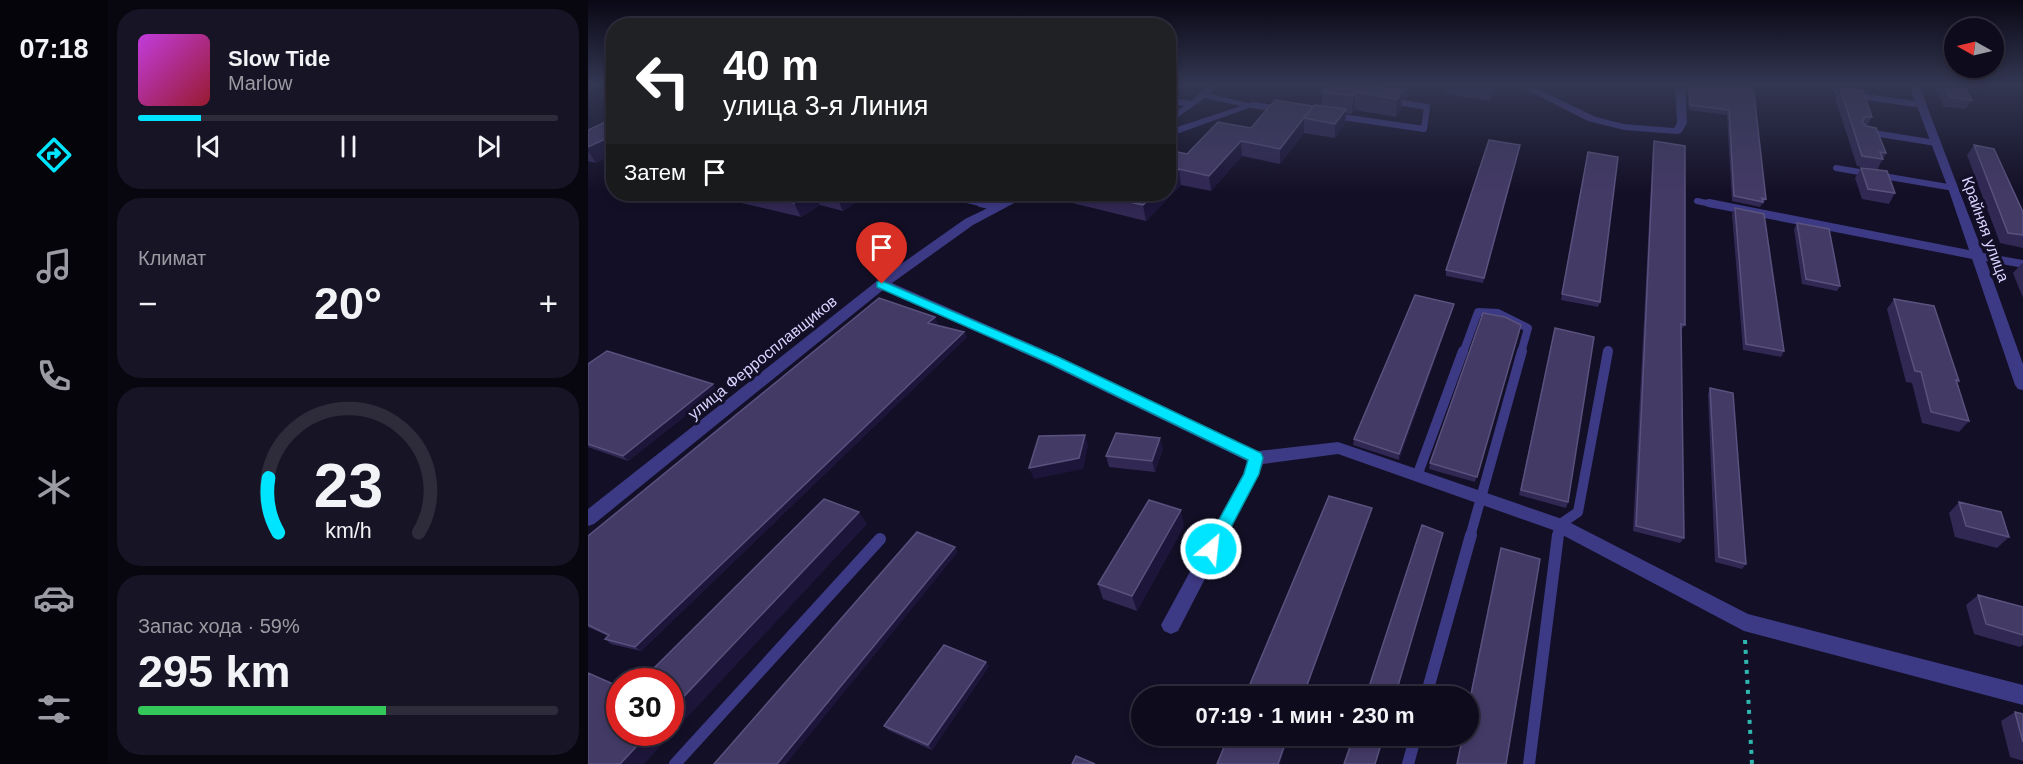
<!DOCTYPE html>
<html lang="ru">
<head>
<meta charset="utf-8">
<style>
  :root { --surface:#0e0b1c; --page:#171425; --text:#f1f3f6; --muted:#9b9ba3; --line:#2e2b3b; --accent:#00e5ff }
  body { margin:0; font-family:Helvetica,sans-serif; background:var(--page); color:var(--text); height:100vh; display:flex; flex-direction:column; font-size:22px; white-space:nowrap }
  * { box-sizing:border-box; margin:0 }
  p { font-size:20px; color:var(--muted) }
  .icon { flex:none; width:33px; height:33px; fill:none; stroke:currentColor; stroke-width:2; stroke-linecap:round; stroke-linejoin:round }
  .map { position:relative; flex:1; overflow:hidden }
  .side { display:flex; flex-direction:column; gap:9px; padding:9px; background:#08060f; width:480px }
  .side>* { flex:none }
  .hud { position:absolute; left:18px; top:18px; width:570px; height:183px; border-radius:24px; box-shadow:0 3px 9px #0003,0 0 0 2px var(--line); background:#202124; color:#fff; overflow:hidden }
  .needle { width:39px; rotate:278deg }
  .tools { position:absolute; left:1356px; top:18px; display:grid; gap:12px }
  .tools a { display:grid; place-items:center; width:60px; height:60px; border-radius:50%; background:var(--surface); box-shadow:0 3px 9px #0003,0 0 0 2px var(--line); font-size:30px }
  .speed { position:absolute; left:18px; top:668px; display:flex; gap:12px; font-size:30px; font-weight:700; text-align:center }
  .speed>* { display:grid; place-content:center; width:78px; height:78px; border-radius:50%; background:var(--surface); box-shadow:0 3px 9px #0003,0 0 0 2px var(--line); line-height:1 }
  .speed .limit { border:9px solid #d22; background:#fff; color:#111 }
  .pin { position:absolute; display:grid; place-items:center; width:51px; height:51px; color:#fff; margin:-62px -26px; border-radius:50% 50% 50% 0; rotate:-45deg; box-shadow:0 0 6px #0007 }
  .pin .icon { rotate:45deg }
  .me { position:absolute; width:66px; margin:-33px; rotate:28deg; stroke-linejoin:round; filter:drop-shadow(0 0 4px #0008) }
  .turn { display:flex; align-items:center; gap:21px; height:126px; padding:0 18px; font-size:27px }
  .turn .icon { width:78px; height:78px; stroke-width:2.5 }
  .turn b { display:block; font-size:42px; line-height:51px }
  .then { display:flex; align-items:center; height:57px; padding:0 18px; background:#0003; gap:12px; font-size:22px }
  .big { font-size:45px; font-weight:700; line-height:1.1 }
  .side .widget { flex:1; display:flex; flex-direction:column; justify-content:center; gap:9px; min-width:0; padding:0 21px; border-radius:24px; background:var(--page) }
  .side .dial { align-items:center; gap:0 }
  .dial svg { height:156px; overflow:visible; fill:none; stroke:var(--line); stroke-width:7; stroke-linecap:round; text-anchor:middle }
  .dial text { fill:var(--text); stroke:none }
  .song { display:flex; align-items:center; gap:18px }
  .cover { width:72px; height:72px; border-radius:9px; background:linear-gradient(135deg,hsl(290 70% 55%),hsl(350 70% 35%)) }
  .played { height:6px; border-radius:3px; background:linear-gradient(90deg,var(--accent) 15%,var(--line) 15%) }
  .keys { display:flex; justify-content:space-around; direction:ltr }
  .heat { display:flex; justify-content:space-between; align-items:center; font-size:33px; direction:ltr }
  .charge { height:9px; border-radius:4px; background:linear-gradient(90deg,#34c759 59%,var(--line) 0) }
  .trip { position:absolute; left:543px; top:686px; width:348px; height:60px; border-radius:30px; background:var(--surface); box-shadow:0 3px 9px #0003,0 0 0 2px var(--line); font-weight:700; line-height:60px; text-align:center }
  main { display:flex; flex:1; min-height:0 }
  .dock { display:flex; flex-direction:column; width:108px; justify-content:space-around; align-items:center; background:#06040b; color:var(--muted) }
  .dock .icon { width:42px; height:42px }
  .dock .on { color:var(--accent) }
  .dock b { font-size:27px; color:var(--text) }
  .map>svg:first-child { display:block }
</style>
</head>
<body>
<main>
<nav class="dock">
<b>07:18</b>
<svg class="icon on" aria-label="directions" viewBox="0 0 24 24"><path d="M12 3l9 9-9 9-9-9zM9 14v-3h6M13 9l2 2-2 2"/></svg>
<svg class="icon" aria-label="music" viewBox="0 0 24 24"><path d="M9 18V5l10-2v13"/><circle cx="6" cy="18" r="3"/><circle cx="16" cy="16" r="3"/></svg>
<svg class="icon" aria-label="phone" viewBox="0 0 24 24"><path d="M5 4h4l2 5-3 2q2 4 5 5l2-3 5 2v4C11 20 4 13 5 4z"/></svg>
<svg class="icon" aria-label="climate" viewBox="0 0 24 24"><path d="M12 3v18M4 7l16 10M4 17L20 7"/></svg>
<svg class="icon" aria-label="car" viewBox="0 0 24 24"><path d="M5 17H2v-5l4-1 3-4h7l3 4 3 1v5h-3M9 17h6M6 11h13"/><circle cx="7" cy="17" r="2"/><circle cx="17" cy="17" r="2"/></svg>
<svg class="icon" aria-label="filters" viewBox="0 0 24 24"><path d="M4 7h16M4 17h16"/><circle cx="9" cy="7" r="2"/><circle cx="15" cy="17" r="2"/></svg>
</nav>
<section class="side">
<div class="widget">
<div class="song"><i class="cover"></i><div><b>Slow Tide</b><p>Marlow</p></div></div>
<div class="played"></div>
<div class="keys"><svg class="icon" aria-label="previous" viewBox="0 0 24 24"><path d="M18 5L8 12l10 7zM5 5v14"/></svg><svg class="icon" aria-label="pause" viewBox="0 0 24 24"><path d="M8 5v14M16 5v14"/></svg><svg class="icon" aria-label="next" viewBox="0 0 24 24"><path d="M6 5l10 7-10 7zM19 5v14"/></svg></div>
</div>
<div class="widget"><p>Климат</p>
<div class="heat"><a>−</a><b class="big">20°</b><a>+</a></div>
</div>
<div class="widget dial"><svg viewBox="0 0 100 80">
<path d="M14 69A42 42 0 1 1 86 69"/>
<path d="M14 69A42 42 0 0 1 9 41" stroke="#00e5ff"/>
<text x="50" y="56" font-size="32" font-weight="700">23</text>
<text x="50" y="72" font-size="11">km/h</text>
</svg></div>
<div class="widget"><p>Запас хода · 59%</p><b class="big">295 km</b><div class="charge"></div></div>
</section>
<div class="map">
<svg width="1435" height="764" viewBox="0 0 1435 764">
  <rect width="100%" height="100%" fill="#130f26"/>
  <g fill="none" stroke-linecap="round" stroke-linejoin="round">
    <path stroke="#2fb8b0" stroke-width="4" stroke-dasharray="4 6" stroke-linecap="butt" d="M 1157,640 L 1164,764"/>
    <path stroke="#3d3a85" stroke-width="6" d="M 1250,93 L 1335,105
      M 664,105 L 692,109
      M 747,116 L 836,129 L 839,107 L 803,101
      M 1279,132 L 1348,143
      M 1248,168 L 1366,188
      M 354,194 L 400,205
      M 1109,201 L 1128,205"/>
    <path stroke="#3d3a85" stroke-width="8" d="M 393,203 L 409,207
      M 1121,203 L 1390,256
      M 875,353 L 890,312 L 910,313 L 940,328 L 933,353"/>
    <path stroke="#3d3a85" stroke-width="10" d="M 829,476 L 875,351
      M 882,537 L 934,351
      M 970,537 L 971,525 L 990,512 L 1020,351"/>
    <path stroke="#3d3a85" stroke-width="12" d="M 838,696 L 883,535
      M 87,764 L 292,539
      M 820,764 L 828,735
      M 941,764 L 970,535"/>
    <path fill="#3d3a85" fill-rule="evenodd" d="M 621,85 L 631,85 L 622,94 L 669,105 L 580,137 L 580,130 L 653,106 L 617,98 L 580,124 L 580,116 L 596,106 L 580,103 L 580,97 L 603,101 Z
      M 929,85 L 941,85 L 1008,117 L 1036,124 L 1086,128 L 1089,123 L 1087,85 L 1097,85 L 1099,123 L 1093,133 L 1089,134 L 1036,130 L 1000,121 Z
      M 1321,85 L 1331,85 L 1395,253 L 1435,260 L 1435,268 L 1398,261 L 1435,364 L 1435,390 L 1430,389 L 1427,385 L 1360,188 Z
      M 429,194 L 443,194 L 385,225 L 304,283 L 470,356 L 670,451 L 750,442 L 756,444 L 977,520 L 1160,614 L 1435,685 L 1435,705 L 1156,631 L 965,530 L 750,454 L 675,464 L 671,474 L 590,631 L 583,634 L 576,631 L 573,625 L 655,474 L 659,461 L 460,364 L 295,290 L 6,524 L 0,526 L 0,509 L 289,281 L 377,219 Z"/>
  </g>
  <path fill="#312854" d="M 739,85 L 827,85 L 819,98 L 814,97 L 813,108 L 808,117 L 767,110 L 764,114 L 758,113 L 757,123 L 747,138 L 716,133 L 692,164 L 654,156 L 623,191 L 593,185 L 558,221 L 480,202 L 478,194 L 580,194 L 580,150 L 599,154 L 725,107 L 734,106 L 734,92 Z
    M 858,85 L 909,85 L 902,101 L 857,94 Z
    M 1099,85 L 1165,85 L 1178,199 L 1175,204 L 1174,204 L 1172,207 L 1144,201 L 1139,115 L 1101,110 Z
    M 1243,85 L 1268,85 L 1266,90 L 1284,117 L 1279,126 L 1298,153 L 1289,170 L 1307,193 L 1301,204 L 1274,199 L 1267,178 L 1273,168 L 1288,170 L 1269,166 L 1247,98 L 1252,88 L 1250,88 L 1245,91 Z
    M 1345,85 L 1375,85 L 1384,100 L 1378,109 L 1356,107 Z
    M 0,130 L 8,163 L 0,161 Z
    M 1066,141 L 1097,325 L 1093,330 L 1096,538 L 1092,543 L 1045,531 L 1065,146 Z
    M 932,145 L 895,283 L 858,276 L 858,270 Z
    M 1386,145 L 1435,212 L 1435,248 L 1412,243 L 1379,155 Z
    M 1000,152 L 1012,302 L 1010,307 L 973,300 Z
    M 56,194 L 93,194 L 79,202 L 58,196 Z
    M 115,194 L 280,194 L 255,211 L 232,205 L 213,217 Z
    M 1147,208 L 1196,351 L 1193,357 L 1155,350 L 1144,214 Z
    M 1209,223 L 1252,286 L 1249,291 L 1214,284 L 1206,229 Z
    M 1434,263 L 1435,263 L 1435,298 L 1425,273 Z
    M 1306,299 L 1371,381 L 1369,382 L 1381,421 L 1371,432 L 1334,423 L 1324,383 L 1318,382 L 1299,309 Z
    M 866,304 L 865,309 L 811,460 L 765,445 L 766,439 Z
    M 347,317 L 349,323 L 347,325 L 376,332 L 379,337 L 53,651 L 23,644 L 17,639 L 20,636 L 0,627 L 0,536 Z
    M 933,325 L 887,482 L 841,469 L 842,463 Z
    M 967,328 L 980,502 L 978,508 L 931,495 Z
    M 0,364 L 130,390 L 40,461 L 0,447 Z
    M 1122,388 L 1158,564 L 1154,569 L 1127,562 L 1120,394 Z
    M 575,448 L 567,472 L 521,467 L 518,456 Z
    M 1371,502 L 1421,537 L 1409,548 L 1367,537 L 1361,513 Z
    M 596,526 L 549,611 L 515,599 L 510,584 Z
    M 913,548 L 918,764 L 869,764 L 874,735 L 880,735 L 880,705 Z
    M 1390,595 L 1435,607 L 1435,645 L 1432,647 L 1386,634 L 1378,605 Z
    M 401,666 L 344,750 L 300,730 L 296,726 Z
    M 1427,712 L 1435,714 L 1435,761 L 1422,757 L 1413,721 Z"/>
  <path fill="#1d163a" d="M 820,85 L 827,85 L 819,98 Z
    M 905,85 L 909,85 L 902,101 Z
    M 1248,85 L 1252,85 L 1250,88 L 1245,91 Z
    M 815,91 L 813,108 L 808,117 L 809,99 Z
    M 767,92 L 767,110 L 764,114 L 765,96 Z
    M 725,106 L 716,118 L 716,133 L 692,164 L 692,149 Z
    M 758,109 L 757,123 L 747,138 L 747,124 Z
    M 26,135 L 26,154 L 8,163 L 0,151 L 0,147 Z
    M 653,141 L 654,156 L 623,191 L 621,176 Z
    M 591,169 L 593,185 L 558,221 L 555,205 L 567,194 L 580,194 L 580,180 Z
    M 74,194 L 93,194 L 79,202 Z
    M 222,194 L 226,194 L 232,205 L 213,217 L 206,203 Z
    M 255,194 L 280,194 L 255,211 L 249,198 Z
    M 866,304 L 865,309 L 811,460 L 811,454 Z
    M 347,317 L 349,323 L 342,329 L 340,323 Z
    M 376,332 L 379,337 L 53,651 L 47,647 Z
    M 125,384 L 130,390 L 40,461 L 35,456 Z
    M 497,435 L 500,446 L 495,469 L 446,479 L 441,468 Z
    M 572,438 L 575,448 L 567,472 L 564,461 Z
    M 784,508 L 783,513 L 716,696 L 715,696 Z
    M 593,510 L 596,526 L 549,611 L 544,596 Z
    M 271,512 L 279,524 L 56,764 L 32,764 L 62,732 L 82,732 L 82,711 Z
    M 367,547 L 370,552 L 198,764 L 189,764 Z
    M 398,662 L 401,666 L 344,750 L 340,745 Z
    M 700,735 L 702,735 L 692,764 L 690,764 Z"/>
  <path fill="#433a66" stroke="#5a527e" stroke-width="1.5" d="M 739,85 L 785,85 L 786,86 L 815,91 L 809,99 L 767,92 L 765,96 L 734,92 Z
    M 1101,85 L 1165,85 L 1178,199 L 1174,198 L 1175,202 L 1146,196 L 1141,110 L 1102,105 Z
    M 1355,85 L 1375,85 L 1384,100 L 1362,97 Z
    M 1252,88 L 1275,91 L 1284,117 L 1277,117 L 1274,122 L 1278,126 L 1288,128 L 1298,153 L 1292,152 L 1295,159 L 1274,156 Z
    M 687,100 L 725,106 L 692,149 L 653,141 L 621,176 L 591,169 L 580,180 L 580,150 L 599,154 L 630,122 L 663,128 Z
    M 727,105 L 758,109 L 747,124 L 716,118 Z
    M 26,118 L 26,135 L 0,147 L 0,130 Z
    M 901,140 L 932,145 L 896,278 L 858,270 Z
    M 1066,141 L 1097,146 L 1097,325 L 1093,324 L 1096,538 L 1048,526 Z
    M 1386,145 L 1406,149 L 1435,212 L 1435,235 L 1420,233 Z
    M 1000,152 L 1030,157 L 1012,302 L 974,294 Z
    M 1273,168 L 1299,171 L 1307,193 L 1280,189 Z
    M 163,194 L 222,194 L 206,203 Z
    M 233,194 L 255,194 L 249,198 Z
    M 505,194 L 567,194 L 555,205 Z
    M 1147,208 L 1176,214 L 1196,351 L 1158,344 Z
    M 1209,223 L 1241,229 L 1252,286 L 1218,279 Z
    M 827,295 L 866,304 L 811,454 L 766,439 Z
    M 291,298 L 347,317 L 340,323 L 376,332 L 47,647 L 17,639 L 21,635 L 0,625 L 0,536 Z
    M 1306,299 L 1346,306 L 1371,381 L 1368,380 L 1381,421 L 1343,412 L 1333,372 L 1327,371 Z
    M 895,313 L 917,317 L 933,325 L 889,477 L 842,463 Z
    M 967,328 L 1006,337 L 980,502 L 933,490 Z
    M 19,351 L 125,384 L 35,456 L 0,444 L 0,364 Z
    M 1122,388 L 1145,393 L 1158,564 L 1131,557 Z
    M 528,433 L 572,438 L 564,461 L 518,456 Z
    M 497,435 L 491,458 L 441,468 L 451,436 Z
    M 741,496 L 784,508 L 715,696 L 657,696 Z
    M 236,499 L 271,512 L 82,711 L 82,681 L 53,681 Z
    M 561,500 L 593,510 L 544,596 L 510,584 Z
    M 1371,502 L 1413,512 L 1421,537 L 1378,526 Z
    M 834,525 L 855,533 L 807,696 L 778,696 Z
    M 329,532 L 367,547 L 189,764 L 126,764 Z
    M 913,548 L 952,559 L 918,764 L 869,764 L 875,735 L 880,735 L 880,709 Z
    M 1390,595 L 1435,607 L 1435,635 L 1398,624 Z
    M 356,645 L 398,662 L 340,745 L 296,726 Z
    M 0,673 L 32,687 L 32,732 L 62,732 L 32,764 L 0,764 Z
    M 1427,712 L 1435,714 L 1435,742 Z
    M 641,735 L 700,735 L 690,764 L 629,764 Z
    M 766,735 L 796,735 L 787,764 L 756,764 Z
    M 488,756 L 507,764 L 484,764 Z"/>
  <linearGradient id="sky" x2="0" y2="1"><stop stop-color="#0a0815"/><stop offset="0.44" stop-color="#333752"/><stop offset="1" stop-color="#333752" stop-opacity="0"/></linearGradient>
  <rect width="1435" height="192" fill="url(#sky)"/>
  <path fill="#00e5ff" stroke="#0095a6" stroke-width="1.5" d="M 294,281 L 470,357 L 673,453 L 675,458 L 671,474 L 629,554 L 623,556 L 617,554 L 615,549 L 656,474 L 660,460 L 461,363 L 289,287 L 289,282 Z"/>
  <g text-anchor="middle" stroke-width="6" stroke-linejoin="round" paint-order="stroke">
    <g font-size="16" fill="#d9d4ff" stroke="#130f26">
      <text transform="translate(1398 229) rotate(70)" y="6">Крайняя улица</text>
      <text transform="translate(174 357) rotate(-39)" y="6">улица Ферросплавщиков</text>
    </g>
  </g>
</svg>
<div class="tools">
<a><svg class="needle" viewBox="-14 -14 28 28"><path d="M0-13l5 13h-10z" fill="#e53935"/><path d="M0 13l5-13h-10z" fill="#9b9ba3"/></svg></a>
</div>
<div class="speed"><div class="limit">30</div></div>
<div class="pin" style="left:294px;top:284px;background:#d93025"><svg class="icon" aria-label="arrive" viewBox="0 0 24 24"><path d="M6 21V4h12l-3 4 3 4H6"/></svg></div>
<svg class="me" style="left:623px;top:549px" viewBox="-20 -20 40 40"><circle r="17" fill="#00e5ff" stroke="#fff" stroke-width="3"/><path d="M0-11L8 9 0 5-8 9z" fill="#fff"/></svg>
<div class="trip">07:19 · 1 мин · 230 m</div>
<div class="hud">
<div class="turn"><svg class="icon" aria-label="left" viewBox="0 0 24 24"><path d="M17 20v-9H6M10 6l-5 5 5 5"/></svg><div><b>40 m</b>улица 3-я Линия</div></div>
<div class="then">Затем<svg class="icon" aria-label="arrive" viewBox="0 0 24 24"><path d="M6 21V4h12l-3 4 3 4H6"/></svg></div>
</div>
</div>
</main>
</body>
</html>
